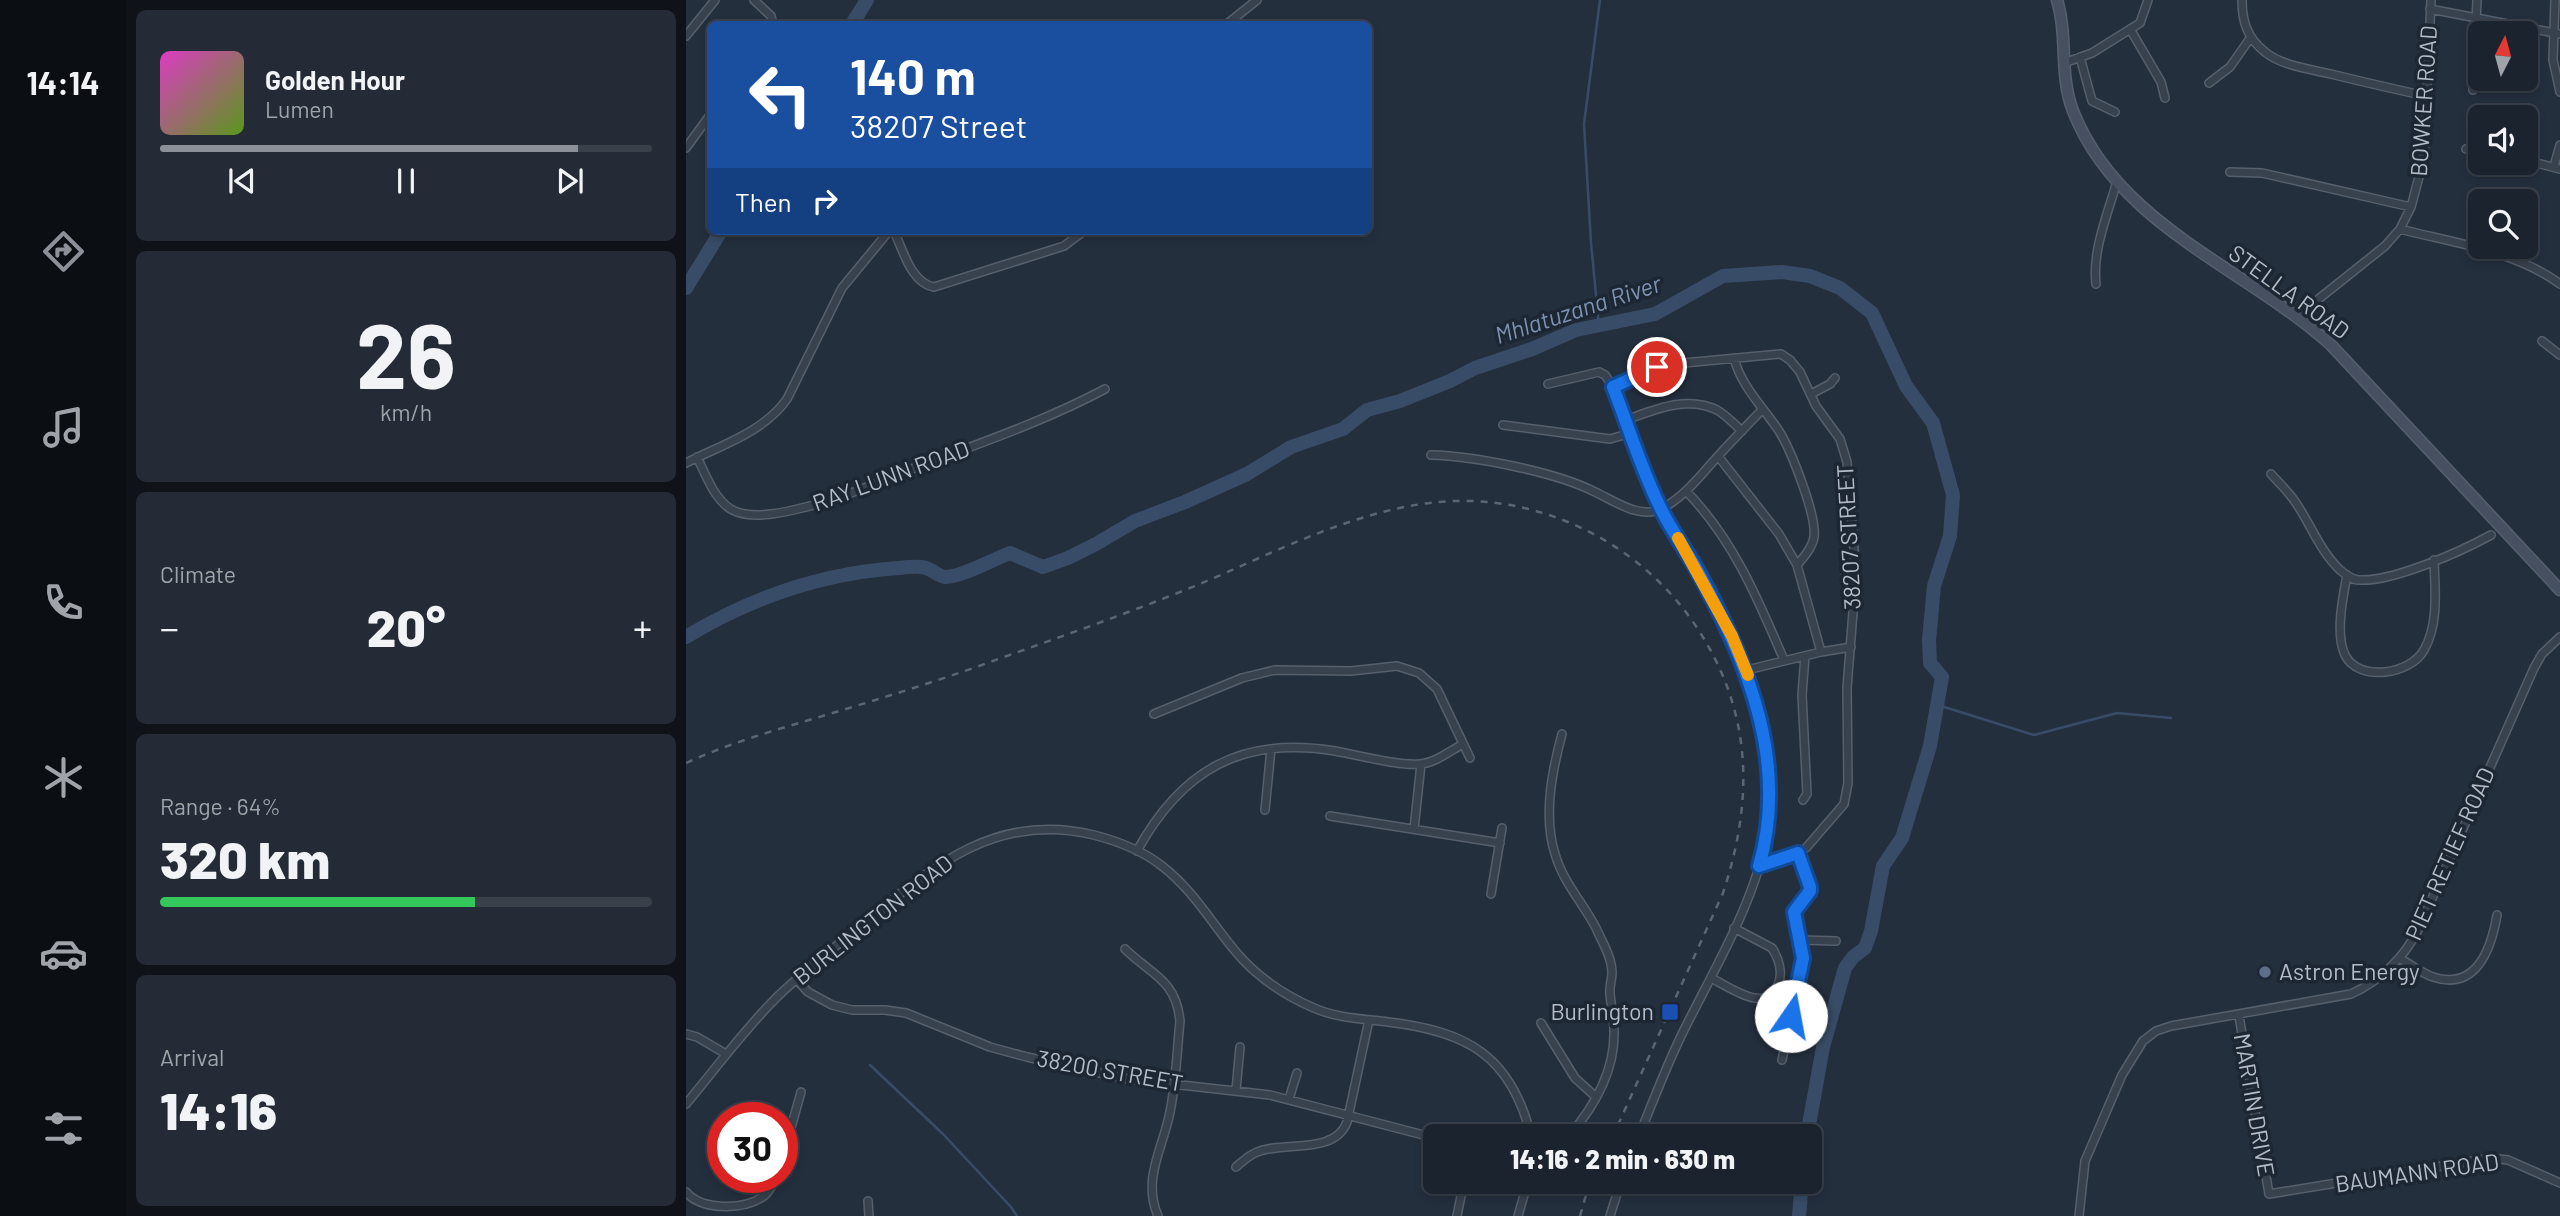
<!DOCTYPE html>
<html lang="en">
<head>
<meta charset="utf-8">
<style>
  :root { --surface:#1b232e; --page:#242b36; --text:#f1f3f6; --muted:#a0a4aa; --line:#39404a; --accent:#8c9099 }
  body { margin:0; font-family:Barlow,sans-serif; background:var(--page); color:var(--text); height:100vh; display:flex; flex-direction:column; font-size:26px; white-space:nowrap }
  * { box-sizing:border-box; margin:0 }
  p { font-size:23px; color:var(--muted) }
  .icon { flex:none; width:38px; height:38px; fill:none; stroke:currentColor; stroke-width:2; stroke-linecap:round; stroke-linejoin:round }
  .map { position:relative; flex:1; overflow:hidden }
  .sheet { display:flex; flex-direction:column; gap:10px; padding:10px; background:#0f1319; width:560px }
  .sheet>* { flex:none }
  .top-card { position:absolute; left:21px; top:21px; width:665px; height:214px; border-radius:10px; box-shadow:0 4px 10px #0003,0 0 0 2px var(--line); background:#1a4fa0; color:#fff; overflow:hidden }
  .needle { width:46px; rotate:6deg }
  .fabs { position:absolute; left:1782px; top:21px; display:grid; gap:14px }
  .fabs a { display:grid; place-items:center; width:70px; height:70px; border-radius:10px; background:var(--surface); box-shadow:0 4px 10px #0003,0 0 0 2px var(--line); font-size:35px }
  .speed { position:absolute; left:21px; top:1102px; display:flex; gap:14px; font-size:35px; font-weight:700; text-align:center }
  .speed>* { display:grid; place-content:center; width:91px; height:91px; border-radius:50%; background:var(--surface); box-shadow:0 4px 10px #0003,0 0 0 2px var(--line); line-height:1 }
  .speed .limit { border:10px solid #d22; background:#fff; color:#111 }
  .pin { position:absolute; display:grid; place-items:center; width:60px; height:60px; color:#fff; margin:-30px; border:4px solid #fff; border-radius:50%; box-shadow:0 2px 7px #0007 }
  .me { position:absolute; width:77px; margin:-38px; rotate:12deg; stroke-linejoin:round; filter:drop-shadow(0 0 5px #0008) }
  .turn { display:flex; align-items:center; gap:24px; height:147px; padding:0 28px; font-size:32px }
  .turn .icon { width:91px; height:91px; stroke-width:2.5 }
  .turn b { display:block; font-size:49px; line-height:60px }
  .then { display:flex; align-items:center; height:66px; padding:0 28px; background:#0003; gap:14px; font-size:26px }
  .big { font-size:52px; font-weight:800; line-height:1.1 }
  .sheet .widget { flex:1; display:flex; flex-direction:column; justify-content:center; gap:10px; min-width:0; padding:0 24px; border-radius:10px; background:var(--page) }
  .sheet .dial { align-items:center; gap:0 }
  .dial b { font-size:91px; line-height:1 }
  .song { display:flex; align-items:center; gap:21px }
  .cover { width:84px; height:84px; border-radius:10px; background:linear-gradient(135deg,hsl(310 70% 55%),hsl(90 70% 35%)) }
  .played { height:7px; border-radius:4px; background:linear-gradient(90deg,var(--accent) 85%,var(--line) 85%) }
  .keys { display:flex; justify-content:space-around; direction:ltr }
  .heat { display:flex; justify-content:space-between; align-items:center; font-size:38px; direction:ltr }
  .charge { height:10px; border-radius:5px; background:linear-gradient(90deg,#34c759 64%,var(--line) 0) }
  .trip { position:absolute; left:737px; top:1124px; width:399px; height:70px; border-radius:10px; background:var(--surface); box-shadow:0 4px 10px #0003,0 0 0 2px var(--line); font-weight:800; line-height:70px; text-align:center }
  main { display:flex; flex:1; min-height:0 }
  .dock { display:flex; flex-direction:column; width:126px; justify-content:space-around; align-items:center; background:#0b0e12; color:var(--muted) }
  .dock .icon { width:49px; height:49px }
  .dock .current { color:var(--accent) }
  .dock b { font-size:32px; color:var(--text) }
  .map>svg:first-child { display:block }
</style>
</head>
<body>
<main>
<nav class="dock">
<b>14:14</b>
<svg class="icon current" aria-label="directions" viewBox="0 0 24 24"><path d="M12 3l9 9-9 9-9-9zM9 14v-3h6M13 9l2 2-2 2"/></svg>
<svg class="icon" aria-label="music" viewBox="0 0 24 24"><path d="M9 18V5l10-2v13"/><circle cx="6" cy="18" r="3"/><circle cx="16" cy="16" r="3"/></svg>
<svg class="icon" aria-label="phone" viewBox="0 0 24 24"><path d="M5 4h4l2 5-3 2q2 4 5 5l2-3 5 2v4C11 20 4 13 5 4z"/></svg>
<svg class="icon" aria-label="climate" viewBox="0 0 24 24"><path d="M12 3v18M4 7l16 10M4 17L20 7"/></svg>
<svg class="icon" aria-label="car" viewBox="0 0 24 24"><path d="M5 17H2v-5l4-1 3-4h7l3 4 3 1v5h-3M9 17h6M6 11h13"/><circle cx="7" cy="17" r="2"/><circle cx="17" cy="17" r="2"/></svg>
<svg class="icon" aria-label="filters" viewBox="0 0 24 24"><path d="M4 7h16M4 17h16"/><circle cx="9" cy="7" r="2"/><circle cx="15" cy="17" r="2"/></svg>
</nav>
<section class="sheet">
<div class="widget">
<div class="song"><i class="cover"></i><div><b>Golden Hour</b><p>Lumen</p></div></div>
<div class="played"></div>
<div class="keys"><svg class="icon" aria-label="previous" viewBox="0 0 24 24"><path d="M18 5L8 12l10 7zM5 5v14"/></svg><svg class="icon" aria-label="pause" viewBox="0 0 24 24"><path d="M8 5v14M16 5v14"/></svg><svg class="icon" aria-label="next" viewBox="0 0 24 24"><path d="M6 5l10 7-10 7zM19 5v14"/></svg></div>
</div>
<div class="widget dial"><b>26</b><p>km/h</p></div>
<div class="widget"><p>Climate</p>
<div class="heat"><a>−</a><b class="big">20°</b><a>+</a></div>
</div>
<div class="widget"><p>Range · 64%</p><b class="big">320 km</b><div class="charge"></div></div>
<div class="widget"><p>Arrival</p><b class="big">14:16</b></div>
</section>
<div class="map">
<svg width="1874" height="1216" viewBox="0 0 1874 1216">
  <rect width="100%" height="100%" fill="#242f3e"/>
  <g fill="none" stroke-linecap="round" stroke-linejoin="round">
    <path stroke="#394c67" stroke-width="2.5" d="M 913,326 L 905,243 L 898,124 L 914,0
      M 1252,705 L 1348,735 L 1431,713 L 1485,718
      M 184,1065 L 257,1134 L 325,1207 L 331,1216"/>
    <path stroke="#394c67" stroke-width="14" d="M 166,24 L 181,0
      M 0,288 L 35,231
      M 0,637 C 66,597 136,573 213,568 C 221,567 233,566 240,568 C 247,570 252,576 259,577 C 273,578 308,559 324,553 L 357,567 L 382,558 L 410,544 L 449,521 L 499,502 L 561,474 L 605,447 L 657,429 L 681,410 L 714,401 L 764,381 L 789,368 L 846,349 L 890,330 L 969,314 L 1037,276 L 1096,272 L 1124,276 L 1154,288 L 1186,313 L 1220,386 L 1247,423 L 1267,495 L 1264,536 L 1248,586 L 1243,640 L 1244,663 L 1256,677 L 1244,746 L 1216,838 L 1197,866 L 1185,931 L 1179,948 L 1167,957 L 1159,968 L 1137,1047 L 1121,1136
      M 1113,1216 L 1116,1181"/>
    <g stroke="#565f6c" stroke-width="10">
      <path id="minor" d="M 68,0 L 85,16 L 87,24
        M 1556,0 C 1556,21 1561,38 1579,52 C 1596,66 1624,69 1645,74 C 1677,82 1708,89 1740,96
        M 1869,0 L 1867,60 L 1874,92
        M 1744,9 L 1874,34
        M 541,24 L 571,0
        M 1444,29 L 1475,82 L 1479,98
        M 0,36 L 29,0
        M 1394,57 L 1406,101 L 1429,112
        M 1378,63 L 1406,53 L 1454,23 L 1462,0
        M 1523,83 L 1544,67 L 1565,37
        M 1787,90 L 1791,0
        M 0,148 L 24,115
        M 1780,149 L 1794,149
        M 1839,160 L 1874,169
        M 1868,166 L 1874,145
        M 1544,172 L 1576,173 L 1725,207
        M 1714,229 C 1767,243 1830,251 1874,284
        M 208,231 C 217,250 225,283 248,287 L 378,246 L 398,231
        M 1410,284 C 1406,250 1422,214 1431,181
        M 1610,317 L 1699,246 L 1714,229 L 1725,207 L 1738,158 L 1745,0
        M 1856,341 L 1874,355
        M 1048,358 C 1055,386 1077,407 1093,431 C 1105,450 1131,516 1128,537 C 1126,548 1118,557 1111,565
        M 862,384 L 913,372 L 919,375 L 927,387 C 944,429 956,475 977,514 C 988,535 1002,553 1013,573 C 1061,660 1102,760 1075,860 C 1060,917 1022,981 996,1034 C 980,1067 967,1101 953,1136
        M 927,387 L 958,372 L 987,364 L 1095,354 L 1104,360 L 1114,372 L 1130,406 L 1154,439 L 1161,462 L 1170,574 L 1161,688 L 1162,783 L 1158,804 L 1120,848 L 1104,857 L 1073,866
        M 1125,394 L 1144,384 L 1149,378
        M 940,420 C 968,410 1001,395 1031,410 C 1040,415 1048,424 1056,431
        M 817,425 L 924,439 L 945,433
        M 745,455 C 788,456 869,472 907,491 C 927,500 955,521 977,508 C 999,496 1015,475 1032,456 C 1046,441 1061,425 1076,410
        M 1032,456 L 1093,534 L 1111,565 L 1135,652
        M 11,457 C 20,475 30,505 51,512 C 71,519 100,512 120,507 C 158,498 194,481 231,467 C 294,443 359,421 419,389
        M 0,463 C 35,445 78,432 101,399 L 156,288 L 203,231
        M 1585,474 C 1593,483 1603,492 1610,503 C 1625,525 1634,551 1654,570 C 1660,575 1666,580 1673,580 C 1707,582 1776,551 1805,535
        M 1000,491 C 1047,539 1072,599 1098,660
        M 1661,575 C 1657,597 1649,634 1659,655 C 1673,683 1725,674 1738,650 C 1753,624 1749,589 1748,560
        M 1061,670 L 1135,652 L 1165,647
        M 468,714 L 556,678 L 589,670 L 665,671 L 711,666 L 733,673 L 751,689 L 784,758
        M 876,734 C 866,771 857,816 869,854 C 877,882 897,903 910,928 C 916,942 926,957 926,973 C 926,980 923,987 924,994 C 925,1006 928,1018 928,1031 C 929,1071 909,1106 883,1136
        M 1117,800 L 1121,794 L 1116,695 L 1119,656
        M 579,810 L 585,749
        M 644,816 L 814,843
        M 728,829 L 735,764
        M 451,851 C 496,769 556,736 649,751 C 672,755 712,766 734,764 C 749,763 764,751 777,744
        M 805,894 L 816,828
        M 1115,940 L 1150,941
        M 439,949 C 464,974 490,979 494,1021 C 491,1051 490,1082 484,1112 C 477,1148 456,1179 472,1216
        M 1713,958 C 1724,964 1735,973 1747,977 C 1790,991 1805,950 1811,915
        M 1025,978 C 1044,987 1080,1015 1092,985 C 1097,973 1093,959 1086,948 L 1048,928
        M 110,979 L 122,992 L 146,1005 L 166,1010 L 199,1010 L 220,1013 L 304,1047 L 341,1057 L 442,1079 L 584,1095 L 749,1138
        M 1553,1016 L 1583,1194 L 1805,1158 L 1822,1160 L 1874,1183
        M 855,1023 L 889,1078 L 910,1097
        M 0,1034 L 11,1037 L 40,1054
        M 1096,1060 L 1116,965 L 1115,940 L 1108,912 L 1124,889 L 1112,854
        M 550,1090 L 554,1047
        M 603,1099 L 611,1073
        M 0,1104 C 30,1068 58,1030 91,997 C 118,971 148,948 177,924 C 247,866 311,811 408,835 C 431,841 457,851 476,866 C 507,890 525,922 550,952 C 571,977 598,995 628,1008 C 650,1018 678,1019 702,1022 C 780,1031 825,1055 845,1136
        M 96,1160 L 115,1092
        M 550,1167 C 556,1162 562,1156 569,1153 C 597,1140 648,1156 661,1122 L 683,1020
        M 0,1192 C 16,1211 58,1210 78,1196 C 84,1191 87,1184 90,1178
        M 182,1201 L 183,1216
        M 771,1216 L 778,1181
        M 832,1216 L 842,1181
        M 924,1216 L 935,1181
        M 1393,1216 L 1399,1161 L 1436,1075 L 1457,1041 L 1470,1031 L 1485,1026 L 1665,994 C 1694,981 1719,957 1733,928 L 1848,668 L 1856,654 L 1874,637"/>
    </g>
    <g stroke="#565f6c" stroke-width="13">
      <path id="secondary" d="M 1371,0 C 1382,36 1373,75 1387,111 C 1432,226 1560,268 1645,345 L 1874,590"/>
    </g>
    <use href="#minor" stroke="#38414e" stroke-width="7"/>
    <use href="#secondary" stroke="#465061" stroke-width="10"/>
    <path stroke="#5a6575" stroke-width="2.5" stroke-dasharray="7 7" stroke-linecap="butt" d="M 0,763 C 48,741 100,727 150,712 C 206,695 261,678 315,658 C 380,635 445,612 509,586 C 595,550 690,498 785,501 C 878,504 966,555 1015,634 C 1067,717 1067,802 1037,893 L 927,1136
      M 894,1216 L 904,1181"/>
  </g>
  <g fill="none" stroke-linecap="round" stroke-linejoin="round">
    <g stroke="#114b97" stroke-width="18">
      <path id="route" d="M 971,367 L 927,387 C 943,428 956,472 976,511 C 987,533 1002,553 1014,575 C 1062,663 1103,764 1073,866 L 1112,853 L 1124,887 L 1124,891 L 1108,912 L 1117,958 L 1105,1016"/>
    </g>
    <use href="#route" stroke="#1a73e8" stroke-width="12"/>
    <path stroke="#f59e0b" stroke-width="12" d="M 992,538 L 1046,636 L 1062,675"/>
  </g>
  <circle fill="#5c6f8a" stroke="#1d2633" stroke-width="2.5" cx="1579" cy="972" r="7"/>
  <rect fill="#1a4fb4" stroke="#1d2633" stroke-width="2.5" x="975" y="1003" width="18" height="18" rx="3.5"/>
  <g text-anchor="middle" stroke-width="7" stroke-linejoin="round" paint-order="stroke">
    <g font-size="23" fill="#b4bcc9" stroke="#1d2633">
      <text transform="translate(1738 101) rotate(-86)" y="8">BOWKER ROAD</text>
      <text transform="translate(1603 292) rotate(36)" y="8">STELLA ROAD</text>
      <text transform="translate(205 476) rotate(-20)" y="8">RAY LUNN ROAD</text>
      <text transform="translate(1163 537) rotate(-93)" y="8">38207 STREET</text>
      <text transform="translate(1764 854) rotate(-66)" y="8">PIET RETIEF ROAD</text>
      <text transform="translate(187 920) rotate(-38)" y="8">BURLINGTON ROAD</text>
      <text transform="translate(424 1071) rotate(10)" y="8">38200 STREET</text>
      <text transform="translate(1568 1105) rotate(80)" y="8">MARTIN DRIVE</text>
      <text transform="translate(1731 1173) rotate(-8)" y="8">BAUMANN ROAD</text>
    </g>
    <g font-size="23" fill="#b4bcc9" stroke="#1d2633" text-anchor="start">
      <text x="1593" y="980">Astron Energy</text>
      <text x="968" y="1020" text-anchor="end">Burlington</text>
    </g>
    <g font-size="24" font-style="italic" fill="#7c92b1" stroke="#1d2633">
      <text transform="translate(892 310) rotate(-18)" y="8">Mhlatuzana River</text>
    </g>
  </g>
</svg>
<div class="fabs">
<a><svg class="needle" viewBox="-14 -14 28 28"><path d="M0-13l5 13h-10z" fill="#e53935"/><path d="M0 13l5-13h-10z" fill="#a0a4aa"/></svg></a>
<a><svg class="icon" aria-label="sound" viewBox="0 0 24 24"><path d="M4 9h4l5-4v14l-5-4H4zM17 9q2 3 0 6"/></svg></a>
<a><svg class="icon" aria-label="search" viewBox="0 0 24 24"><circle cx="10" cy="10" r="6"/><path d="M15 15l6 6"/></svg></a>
</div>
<div class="speed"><div class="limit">30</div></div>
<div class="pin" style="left:971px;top:367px;background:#d93025"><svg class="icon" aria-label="arrive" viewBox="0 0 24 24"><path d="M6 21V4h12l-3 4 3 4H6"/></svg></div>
<svg class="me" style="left:1105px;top:1016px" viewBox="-20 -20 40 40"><circle r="19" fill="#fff"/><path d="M0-13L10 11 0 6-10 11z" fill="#1a73e8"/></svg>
<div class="trip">14:16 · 2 min · 630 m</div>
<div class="top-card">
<div class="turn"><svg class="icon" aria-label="left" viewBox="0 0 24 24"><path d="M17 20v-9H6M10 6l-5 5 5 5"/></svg><div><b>140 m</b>38207 Street</div></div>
<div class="then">Then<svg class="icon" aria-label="right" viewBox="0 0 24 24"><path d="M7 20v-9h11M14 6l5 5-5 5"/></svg></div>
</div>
</div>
</main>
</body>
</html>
